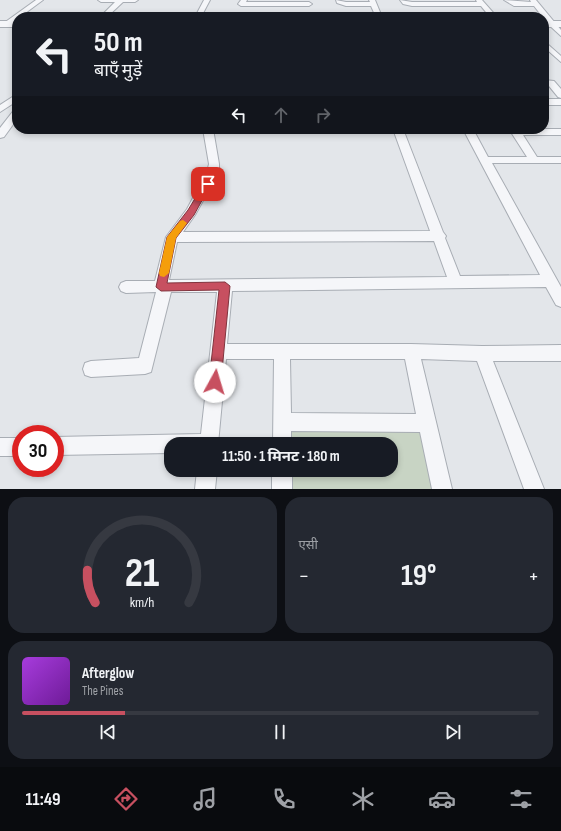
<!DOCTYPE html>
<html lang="hi">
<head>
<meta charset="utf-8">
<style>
  :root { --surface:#171b24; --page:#242831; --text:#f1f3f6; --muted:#9ea1a6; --line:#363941; --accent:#c75060 }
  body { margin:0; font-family:"Sofia Sans Condensed","Noto Sans Devanagari",sans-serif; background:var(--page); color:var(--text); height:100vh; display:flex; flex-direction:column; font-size:15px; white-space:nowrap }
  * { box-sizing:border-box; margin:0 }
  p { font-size:13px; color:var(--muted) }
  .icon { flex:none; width:22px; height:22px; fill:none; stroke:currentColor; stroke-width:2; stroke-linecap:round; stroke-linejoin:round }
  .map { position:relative; height:489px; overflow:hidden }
  .panel { display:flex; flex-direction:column; gap:8px; padding:8px; background:#0d0f14; flex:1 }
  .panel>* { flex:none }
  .top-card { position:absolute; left:12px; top:12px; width:537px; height:122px; border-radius:16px; box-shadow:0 2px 6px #0003; background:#171b24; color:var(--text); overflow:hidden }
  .speed { position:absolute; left:12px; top:425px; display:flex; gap:8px; font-size:20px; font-weight:700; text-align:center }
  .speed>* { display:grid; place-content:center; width:52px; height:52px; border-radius:50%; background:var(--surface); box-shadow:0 2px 6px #0003; line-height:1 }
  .speed .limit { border:6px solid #d22; background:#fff; color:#111 }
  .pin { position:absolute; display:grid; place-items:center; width:34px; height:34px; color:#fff; margin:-17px; border-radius:8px; box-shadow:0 2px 6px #0006 }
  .me { position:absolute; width:44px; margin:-22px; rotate:6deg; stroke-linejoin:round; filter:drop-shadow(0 0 3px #0008) }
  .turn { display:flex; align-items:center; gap:14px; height:84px; padding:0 16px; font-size:18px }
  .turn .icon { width:52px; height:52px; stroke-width:2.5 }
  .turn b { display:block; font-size:28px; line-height:34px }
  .lanes { display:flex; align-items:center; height:38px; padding:0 16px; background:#0003; justify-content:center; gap:20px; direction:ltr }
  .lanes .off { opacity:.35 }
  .big { font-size:30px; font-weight:700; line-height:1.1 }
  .panel .widget { flex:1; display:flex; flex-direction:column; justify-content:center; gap:6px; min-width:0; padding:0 14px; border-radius:16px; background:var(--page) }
  .panel .dial { align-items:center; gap:0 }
  .dial svg { height:104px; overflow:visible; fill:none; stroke:var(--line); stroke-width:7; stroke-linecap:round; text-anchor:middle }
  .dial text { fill:var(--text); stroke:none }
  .song { display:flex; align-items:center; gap:12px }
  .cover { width:48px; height:48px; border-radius:6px; background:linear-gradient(135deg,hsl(280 70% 55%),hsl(280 70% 35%)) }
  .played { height:4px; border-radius:2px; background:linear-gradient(90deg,var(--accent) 20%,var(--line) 20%) }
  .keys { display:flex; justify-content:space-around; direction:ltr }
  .heat { display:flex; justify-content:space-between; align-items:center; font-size:22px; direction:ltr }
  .panel .tiles { flex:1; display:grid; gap:8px; grid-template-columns:1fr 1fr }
  .widget:last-child { grid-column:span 2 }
  .trip { position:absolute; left:164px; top:437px; width:234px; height:40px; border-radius:16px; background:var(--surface); box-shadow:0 2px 6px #0003; font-weight:700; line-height:40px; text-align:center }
  .menu { display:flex; height:64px; justify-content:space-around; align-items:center; background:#090b0e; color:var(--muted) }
  .menu .icon { width:28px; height:28px }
  .menu .on { color:var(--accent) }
  .menu b { font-size:18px; color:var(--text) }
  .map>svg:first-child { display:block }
</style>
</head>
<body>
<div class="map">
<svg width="561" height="489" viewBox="0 0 561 489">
  <rect width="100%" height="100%" fill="#e3e6ea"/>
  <path fill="#c8d4c4" d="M 424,429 L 438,489 L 293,489 L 292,470 L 391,470 L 391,444 L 292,444 L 291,431 Z"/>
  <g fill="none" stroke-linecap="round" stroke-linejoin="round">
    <g stroke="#a8adb4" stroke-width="2">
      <path id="minor" d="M 36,0 L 43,0 L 20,17 L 17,17 L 17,19 L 8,25 L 4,25 L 4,23 Z
        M 98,0 L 138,0 L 135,2 L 123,2 L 107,17 L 100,17 L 115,2 L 101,2 Z
        M 204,0 L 210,0 L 201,17 L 195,17 Z
        M 241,0 L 247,0 L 246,2 L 309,2 L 312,4 L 309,6 L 241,6 L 238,4 Z
        M 336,0 L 346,2 L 370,2 L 369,0 L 375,0 L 382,17 L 376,17 L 371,6 L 346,6 L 337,3 Z
        M 400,0 L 412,2 L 477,2 L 476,0 L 482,0 L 497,17 L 490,17 L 481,6 L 412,6 L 403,4 Z
        M 504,0 L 531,2 L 530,0 L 536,0 L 561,30 L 561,36 L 549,25 L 534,6 L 514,6 Z
        M 544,41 L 561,56 L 561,62 L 544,47 Z
        M 544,80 L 554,81 L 561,89 L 561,98 L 558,97 L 549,86 L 544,86 Z
        M 17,94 L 17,101 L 0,112 L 0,105 Z
        M 544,99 L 561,99 L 561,105 L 544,105 Z
        M 17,109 L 17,119 L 4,137 L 0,138 L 0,128 L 14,110 Z
        M 203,129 L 213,129 L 219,164 L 219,172 L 195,215 L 183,232 L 430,231 L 393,129 L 403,129 L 443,232 L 446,236 L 445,238 L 460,276 L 540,275 L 463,129 L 473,129 L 488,157 L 527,157 L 509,129 L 561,129 L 561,135 L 523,135 L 537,157 L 561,157 L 561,163 L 492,163 L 561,287 L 561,307 L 556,305 L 546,287 L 232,291 L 227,344 L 411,344 L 482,346 L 561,345 L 561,361 L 493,361 L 544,489 L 524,489 L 477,361 L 421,359 L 452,489 L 432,489 L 420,432 L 291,431 L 291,444 L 273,444 L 274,359 L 226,359 L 218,444 L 171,444 L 171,453 L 55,455 L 55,437 L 201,434 L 217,292 L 171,292 L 151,372 L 145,374 L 91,377 L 85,375 L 83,369 L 85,363 L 91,361 L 139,358 L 156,292 L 126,293 L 121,291 L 119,287 L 121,283 L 126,281 L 155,281 L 166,237 L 187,209 L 207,172 L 209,164 ZM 434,241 L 447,277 L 169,280 L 177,242 ZM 290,359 L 405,359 L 416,414 L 291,413 Z
        M 0,438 L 21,438 L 21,456 L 0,456 Z
        M 197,470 L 217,470 L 215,489 L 195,489 Z
        M 272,470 L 292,470 L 292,489 L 272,489 Z"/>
    </g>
    <g stroke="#a8adb4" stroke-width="2">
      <path id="tertiary" d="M 0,21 L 17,21 L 17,27 L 0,27 Z
        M 544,21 L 561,21 L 561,27 L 544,27 Z"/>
    </g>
    <use href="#minor" fill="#f5f6f9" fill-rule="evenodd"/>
    <use href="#tertiary" fill="#f5f6f9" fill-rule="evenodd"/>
  </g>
  <path fill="#c75060" stroke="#81343e" d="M 208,181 L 211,184 L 194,215 L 176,238 L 167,283 L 225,282 L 230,286 L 221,382 L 219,387 L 215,388 L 211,387 L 209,382 L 219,290 L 161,291 L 156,287 L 167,237 L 188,210 L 205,182 Z"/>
  <path fill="#f59e0b" d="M 183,220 L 187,223 L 176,238 L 169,273 L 164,277 L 160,276 L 159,273 L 167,237 L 180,221 Z"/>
</svg>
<div class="speed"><div class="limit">30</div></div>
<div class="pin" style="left:208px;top:184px;background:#d93025"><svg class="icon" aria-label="arrive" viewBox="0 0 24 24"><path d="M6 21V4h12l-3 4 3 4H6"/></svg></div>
<svg class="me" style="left:215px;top:382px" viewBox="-20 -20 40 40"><circle r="19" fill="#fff"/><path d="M0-13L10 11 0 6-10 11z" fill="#c75060"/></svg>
<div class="trip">11:50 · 1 मिनट · 180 m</div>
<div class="top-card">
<div class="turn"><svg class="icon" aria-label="left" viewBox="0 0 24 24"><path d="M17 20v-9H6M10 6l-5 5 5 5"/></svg><div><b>50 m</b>बाएँ मुड़ें</div></div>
<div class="lanes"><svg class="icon" aria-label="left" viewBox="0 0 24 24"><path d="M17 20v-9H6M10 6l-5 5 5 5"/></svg><svg class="icon off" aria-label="ahead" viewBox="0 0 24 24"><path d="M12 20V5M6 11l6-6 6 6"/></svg><svg class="icon off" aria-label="right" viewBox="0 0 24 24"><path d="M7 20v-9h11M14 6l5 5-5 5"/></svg></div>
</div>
</div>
<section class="panel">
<div class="tiles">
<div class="widget dial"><svg viewBox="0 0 100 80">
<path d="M14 69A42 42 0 1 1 86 69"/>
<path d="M14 69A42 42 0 0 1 8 44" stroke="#c75060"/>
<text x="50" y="56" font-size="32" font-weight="700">21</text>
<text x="50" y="72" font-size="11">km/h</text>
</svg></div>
<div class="widget"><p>एसी</p>
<div class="heat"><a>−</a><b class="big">19°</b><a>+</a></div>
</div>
<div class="widget">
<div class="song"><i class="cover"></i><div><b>Afterglow</b><p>The Pines</p></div></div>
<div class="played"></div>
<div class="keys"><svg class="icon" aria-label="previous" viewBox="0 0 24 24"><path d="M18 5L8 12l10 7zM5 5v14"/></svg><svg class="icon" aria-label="pause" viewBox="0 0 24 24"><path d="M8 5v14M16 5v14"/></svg><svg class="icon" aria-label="next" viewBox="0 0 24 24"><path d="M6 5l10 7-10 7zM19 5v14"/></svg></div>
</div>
</div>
</section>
<nav class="menu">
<b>11:49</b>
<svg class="icon on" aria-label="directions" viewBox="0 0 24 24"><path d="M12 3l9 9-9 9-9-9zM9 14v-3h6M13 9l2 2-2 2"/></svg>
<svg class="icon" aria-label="music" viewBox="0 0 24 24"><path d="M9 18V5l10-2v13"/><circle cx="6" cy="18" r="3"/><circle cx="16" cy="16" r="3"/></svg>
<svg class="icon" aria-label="phone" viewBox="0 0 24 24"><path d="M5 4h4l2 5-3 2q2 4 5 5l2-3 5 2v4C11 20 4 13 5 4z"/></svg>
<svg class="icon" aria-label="climate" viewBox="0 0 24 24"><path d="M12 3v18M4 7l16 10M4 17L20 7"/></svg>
<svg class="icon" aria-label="car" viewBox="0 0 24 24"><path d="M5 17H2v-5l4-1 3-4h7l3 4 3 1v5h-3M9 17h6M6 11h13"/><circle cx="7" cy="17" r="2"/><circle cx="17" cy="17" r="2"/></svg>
<svg class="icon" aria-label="filters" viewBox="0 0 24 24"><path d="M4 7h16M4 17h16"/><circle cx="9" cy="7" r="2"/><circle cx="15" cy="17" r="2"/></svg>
</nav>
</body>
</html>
